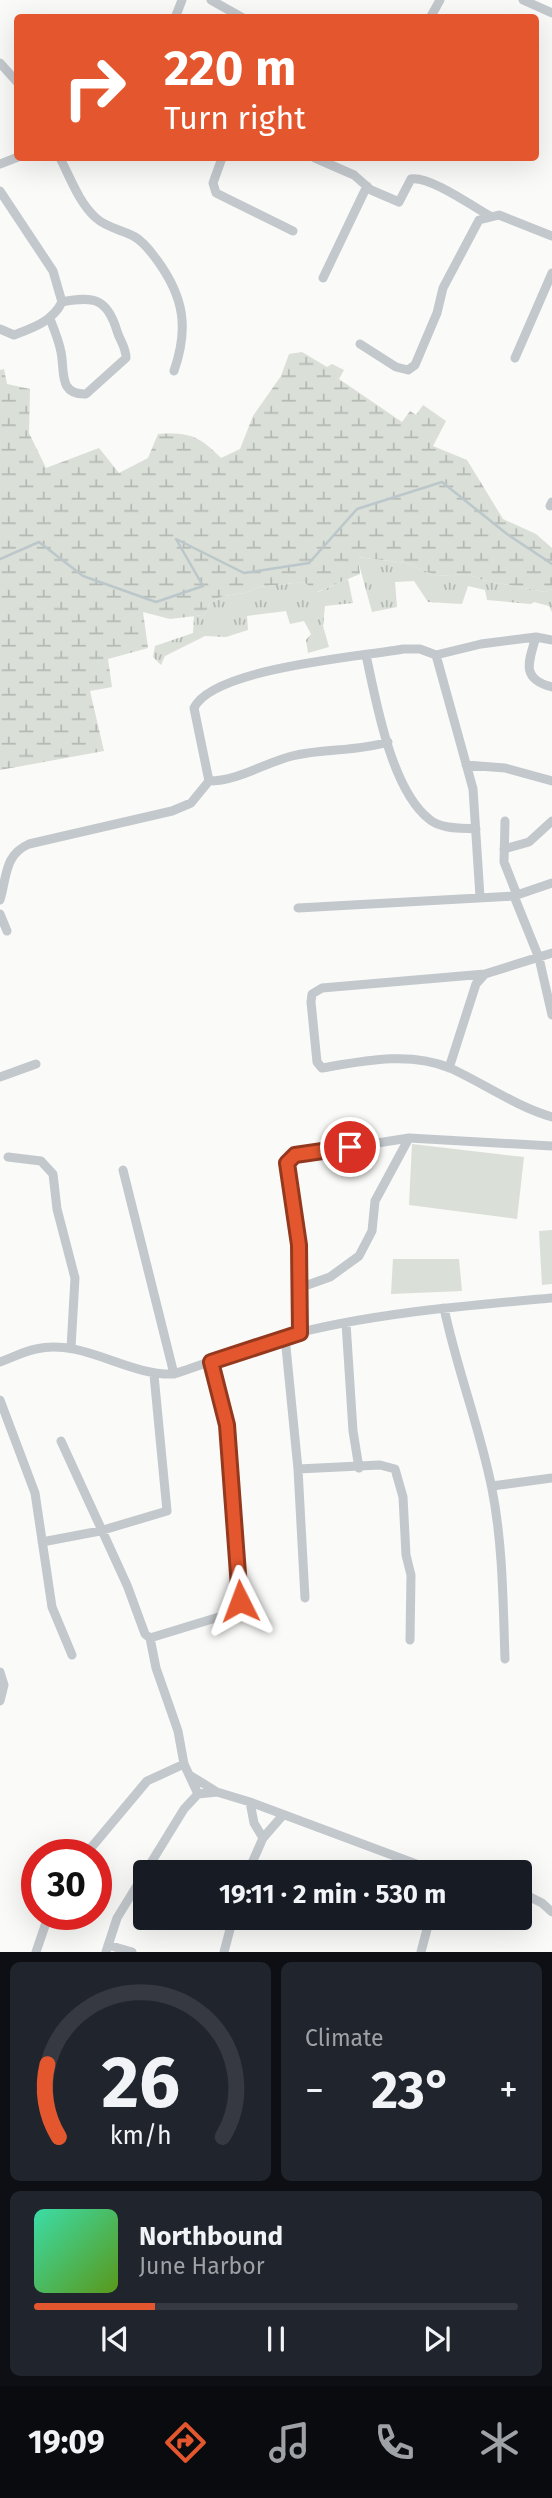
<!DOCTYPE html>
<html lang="en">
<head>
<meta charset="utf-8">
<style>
  :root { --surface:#171b24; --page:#20242c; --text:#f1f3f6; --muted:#9ea1a6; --line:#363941; --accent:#e4572e }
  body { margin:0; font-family:"Fira Sans",sans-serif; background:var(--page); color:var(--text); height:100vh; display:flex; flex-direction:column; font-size:26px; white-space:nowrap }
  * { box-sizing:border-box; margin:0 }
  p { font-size:23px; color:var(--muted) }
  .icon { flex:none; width:38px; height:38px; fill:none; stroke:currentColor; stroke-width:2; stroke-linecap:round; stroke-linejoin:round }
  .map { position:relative; height:1952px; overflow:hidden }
  .details { display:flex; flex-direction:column; gap:10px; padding:10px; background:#0d0f14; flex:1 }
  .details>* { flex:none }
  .guide { position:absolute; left:14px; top:14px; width:525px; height:147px; border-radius:7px; box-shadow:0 7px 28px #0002; background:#e4572e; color:#fff; overflow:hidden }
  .speed { position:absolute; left:21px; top:1839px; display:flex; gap:14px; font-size:35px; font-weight:700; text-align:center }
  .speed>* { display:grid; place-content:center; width:91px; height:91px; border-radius:50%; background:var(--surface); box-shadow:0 7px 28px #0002; line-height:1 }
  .speed .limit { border:10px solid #d22; background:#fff; color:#111 }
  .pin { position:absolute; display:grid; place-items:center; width:60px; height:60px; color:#fff; margin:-30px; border:4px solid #fff; border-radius:50%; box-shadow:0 2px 7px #0007 }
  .me { position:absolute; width:77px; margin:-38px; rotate:357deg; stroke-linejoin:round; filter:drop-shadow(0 0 5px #0008) }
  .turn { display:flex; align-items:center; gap:24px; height:147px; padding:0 35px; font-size:32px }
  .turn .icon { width:91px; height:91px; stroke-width:2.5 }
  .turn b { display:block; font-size:49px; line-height:60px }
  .big { font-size:52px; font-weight:700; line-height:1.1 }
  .details .tile { flex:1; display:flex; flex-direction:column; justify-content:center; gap:10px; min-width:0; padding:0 24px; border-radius:10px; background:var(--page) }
  .details .dial { align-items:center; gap:0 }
  .dial svg { height:182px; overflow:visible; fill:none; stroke:var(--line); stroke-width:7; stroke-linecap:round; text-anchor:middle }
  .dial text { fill:var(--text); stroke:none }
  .song { display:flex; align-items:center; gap:21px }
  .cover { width:84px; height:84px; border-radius:10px; background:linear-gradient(135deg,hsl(160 70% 55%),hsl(90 70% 35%)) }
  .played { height:7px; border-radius:4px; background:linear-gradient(90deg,var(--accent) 25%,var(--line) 25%) }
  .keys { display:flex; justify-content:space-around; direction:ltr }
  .heat { display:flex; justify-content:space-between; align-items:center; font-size:38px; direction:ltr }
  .details .tiles { flex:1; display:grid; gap:10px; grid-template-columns:1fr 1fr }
  .tile:last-child { grid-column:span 2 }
  .trip { position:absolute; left:133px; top:1860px; width:399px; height:70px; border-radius:7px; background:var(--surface); box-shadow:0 7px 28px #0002; font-weight:700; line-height:70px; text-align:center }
  .tab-bar { display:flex; height:112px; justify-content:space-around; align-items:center; background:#090b0e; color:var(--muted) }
  .tab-bar .icon { width:49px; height:49px }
  .tab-bar .current { color:var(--accent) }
  .tab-bar b { font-size:32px; color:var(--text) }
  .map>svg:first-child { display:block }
</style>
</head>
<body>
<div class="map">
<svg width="552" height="1952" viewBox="0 0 552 1952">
  <defs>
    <pattern id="grass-tufts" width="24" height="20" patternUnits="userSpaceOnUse" patternTransform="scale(1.75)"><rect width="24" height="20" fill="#dadfd7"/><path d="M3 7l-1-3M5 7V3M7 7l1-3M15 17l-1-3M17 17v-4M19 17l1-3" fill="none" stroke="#b4b9b4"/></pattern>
    <pattern id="wetland-marsh" width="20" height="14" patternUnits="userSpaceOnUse" patternTransform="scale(1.75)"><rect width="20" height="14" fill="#dadfd7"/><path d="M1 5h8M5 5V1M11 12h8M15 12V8" fill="none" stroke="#b4b9b4"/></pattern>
  </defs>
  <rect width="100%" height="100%" fill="#fafaf8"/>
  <path fill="url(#grass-tufts)" d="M 357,557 L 406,563 L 437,576 L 467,574 L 483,580 L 545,592 L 552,589 L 552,612 L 549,606 L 534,602 L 531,604 L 487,600 L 485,590 L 468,586 L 462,604 L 428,602 L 414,581 L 395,582 L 397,607 L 372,612 Z
    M 348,579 L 353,603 L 325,606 L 323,626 L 329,647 L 308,653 L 306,640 L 311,634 L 304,621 L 290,624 L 286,611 L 247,616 L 248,630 L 226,637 L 205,636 L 165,656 L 161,665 L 153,657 L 155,646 L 193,633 L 194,616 L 204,615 L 210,603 L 223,596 L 245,593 L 258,587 L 304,582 L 318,592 Z"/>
  <path fill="url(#wetland-marsh)" d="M 302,352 L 327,367 L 332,364 L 344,370 L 339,379 L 402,422 L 410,411 L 416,415 L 423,405 L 446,421 L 433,446 L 467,460 L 503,519 L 536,534 L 552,548 L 552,589 L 545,592 L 483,580 L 467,574 L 437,576 L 406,563 L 358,557 L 360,574 L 317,592 L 304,582 L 258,587 L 245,593 L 223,596 L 210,603 L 204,615 L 170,619 L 143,612 L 148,648 L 108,659 L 112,687 L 90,691 L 104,751 L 0,770 L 0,370 L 4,369 L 7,384 L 30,389 L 29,433 L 46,468 L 99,448 L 119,473 L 148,458 L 158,434 C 190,432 199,436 221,458 L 240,449 L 253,416 L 281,376 L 289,354 Z"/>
  <path fill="#dadfd7" d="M 412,1144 L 524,1157 L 517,1219 L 409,1205 Z
    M 552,1230 L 552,1284 L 542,1285 L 539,1231 Z
    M 393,1259 L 459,1259 L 462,1291 L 391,1294 Z"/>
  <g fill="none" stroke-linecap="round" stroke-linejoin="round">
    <path stroke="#bbc7cb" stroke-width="2.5" d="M 0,559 L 39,542 L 83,576 L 156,602 L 203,586 L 176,539 L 244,573 L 309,563 L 357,509 L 442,482 L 507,534 L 552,564"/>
    <path stroke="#c3c8cc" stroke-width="9" d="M 211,0 L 243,18
      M 523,0 L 552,13
      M 175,18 L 182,0
      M 430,18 L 440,0
      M 0,63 L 18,83
      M 60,158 C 70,177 79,203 96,218 C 107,228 123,230 135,237 C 144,242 151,252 157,260 C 184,297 189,328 174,371
      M 222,158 L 213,183 L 216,193 L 293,231
      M 315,158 L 354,175 L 371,190 L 399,202 L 411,179 C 430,176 472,206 490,216
      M 0,164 L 18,157
      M 0,191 L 53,271 L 62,302 C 53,321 33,328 14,335 L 0,329
      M 323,278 L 367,186
      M 50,319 C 54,329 59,341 61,352 C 65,371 58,395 86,394 L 126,358 C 126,347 120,341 117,331 C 107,298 94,296 62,302
      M 360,344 L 396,367 L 408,370 L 415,365 L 437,313 L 443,288 L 479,220 L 499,215 L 552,236
      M 515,358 L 552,273
      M 550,506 L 552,502
      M 536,637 C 528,663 521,679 552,687
      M 366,655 C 376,701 391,789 429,819 C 440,829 461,828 476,829
      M 436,655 L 473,789 L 480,897
      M 466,765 L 505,768 L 552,781
      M 209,781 L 194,708 C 213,668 359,657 403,649 L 420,649 L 436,655 L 481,644 L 536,637 L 552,640
      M 505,821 L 504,862 L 517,895
      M 504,849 L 529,842 L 552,821
      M 514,896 L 552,883
      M 0,900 C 7,877 4,855 29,844 L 172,811 L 191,803 L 209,781 C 238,781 264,763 292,756 C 324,748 356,752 388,742
      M 298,908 L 514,896 L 539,958 L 552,1015
      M 0,914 L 7,931
      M 485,974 L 322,988 L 312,994 L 311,1002 L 317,1062 L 322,1068 C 363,1061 410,1051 450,1068 C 485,1084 515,1106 552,1117
      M 449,1068 L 476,984 L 485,974 L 552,953
      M 0,1077 L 36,1064
      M 8,1157 L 41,1161 L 53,1174 L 57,1209 L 75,1278 L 71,1348
      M 123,1170 L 174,1374
      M 299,1288 L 330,1277 L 359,1256 L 372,1231 L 375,1201 L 409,1138
      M 444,1308 C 457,1370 480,1428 492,1489 C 503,1545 503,1603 505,1659
      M 346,1323 L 353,1431 L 359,1468
      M 300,1333 L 299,1245 L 289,1157 L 409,1138 L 552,1146
      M 285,1337 L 298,1469 L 305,1598
      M 0,1362 C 12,1358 24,1351 36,1349 C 83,1338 127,1376 174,1374 C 211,1362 248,1347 286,1336 C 372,1313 463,1306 552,1298
      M 0,1400 L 35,1493 L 52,1607 L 72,1655
      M 61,1441 L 127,1585 L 145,1634 L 150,1638 L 232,1613 L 240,1601 L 227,1425 L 211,1362
      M 298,1469 L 380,1465 L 395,1469 L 403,1497 L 406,1555 L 411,1575 L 410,1640
      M 492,1486 L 552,1478
      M 42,1542 L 100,1531 L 167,1511 L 154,1375
      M 150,1638 L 156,1668 L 178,1731 L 184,1764 L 198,1794
      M 0,1672 L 4,1685 L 0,1701
      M 191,1776 L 217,1792
      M 263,1838 L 283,1815
      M 85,1855 L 147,1781 L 184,1764
      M 248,1872 L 263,1838 L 254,1823 L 250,1802
      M 434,1872 L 444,1870 L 457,1872
      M 520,1892 L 542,1903 L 552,1912
      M 108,1945 L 132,1952
      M 36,1952 L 49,1914
      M 106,1952 L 117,1918 L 184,1809 L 198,1794 L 217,1792 L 250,1802 L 435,1871
      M 224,1952 L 233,1918
      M 421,1952 L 430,1918"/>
  </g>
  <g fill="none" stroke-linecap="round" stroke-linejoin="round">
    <g stroke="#94391e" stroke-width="18">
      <path id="route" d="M 240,1601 L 227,1425 L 211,1362 L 300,1333 L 299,1245 L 287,1163 L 295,1155 L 350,1147"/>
    </g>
    <use href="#route" stroke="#e4572e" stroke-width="12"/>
  </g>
</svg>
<div class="speed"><div class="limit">30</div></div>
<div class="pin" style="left:350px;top:1147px;background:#d93025"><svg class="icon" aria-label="arrive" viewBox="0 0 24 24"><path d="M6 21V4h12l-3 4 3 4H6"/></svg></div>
<svg class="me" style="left:240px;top:1601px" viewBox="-20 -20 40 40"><path d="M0-17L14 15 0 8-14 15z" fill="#e4572e" stroke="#fff" stroke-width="4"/></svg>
<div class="trip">19:11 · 2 min · 530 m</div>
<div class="guide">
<div class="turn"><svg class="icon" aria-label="right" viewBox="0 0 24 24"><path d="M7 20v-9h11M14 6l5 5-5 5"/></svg><div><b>220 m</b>Turn right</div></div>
</div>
</div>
<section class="details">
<div class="tiles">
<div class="tile dial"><svg viewBox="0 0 100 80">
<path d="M14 69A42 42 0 1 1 86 69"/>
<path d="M14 69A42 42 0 0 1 9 37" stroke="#e4572e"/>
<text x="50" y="56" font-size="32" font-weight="700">26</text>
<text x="50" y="72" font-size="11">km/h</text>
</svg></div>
<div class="tile"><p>Climate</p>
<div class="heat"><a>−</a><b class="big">23°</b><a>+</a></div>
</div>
<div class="tile">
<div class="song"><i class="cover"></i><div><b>Northbound</b><p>June Harbor</p></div></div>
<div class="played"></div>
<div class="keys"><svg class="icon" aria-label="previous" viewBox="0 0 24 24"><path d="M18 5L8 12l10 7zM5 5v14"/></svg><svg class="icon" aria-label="pause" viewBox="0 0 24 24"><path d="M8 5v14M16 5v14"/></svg><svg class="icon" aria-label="next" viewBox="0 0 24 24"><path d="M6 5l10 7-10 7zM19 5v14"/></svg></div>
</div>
</div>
</section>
<nav class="tab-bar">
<b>19:09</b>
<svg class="icon current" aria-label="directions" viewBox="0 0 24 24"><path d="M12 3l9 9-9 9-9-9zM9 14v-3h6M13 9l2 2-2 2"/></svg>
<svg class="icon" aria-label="music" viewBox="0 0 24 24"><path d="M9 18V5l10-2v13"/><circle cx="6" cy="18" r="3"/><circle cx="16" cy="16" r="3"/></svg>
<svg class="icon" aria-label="phone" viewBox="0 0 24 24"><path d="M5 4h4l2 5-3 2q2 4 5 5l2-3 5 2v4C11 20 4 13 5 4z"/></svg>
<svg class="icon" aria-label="climate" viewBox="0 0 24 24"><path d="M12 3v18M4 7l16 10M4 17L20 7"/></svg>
</nav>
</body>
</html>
